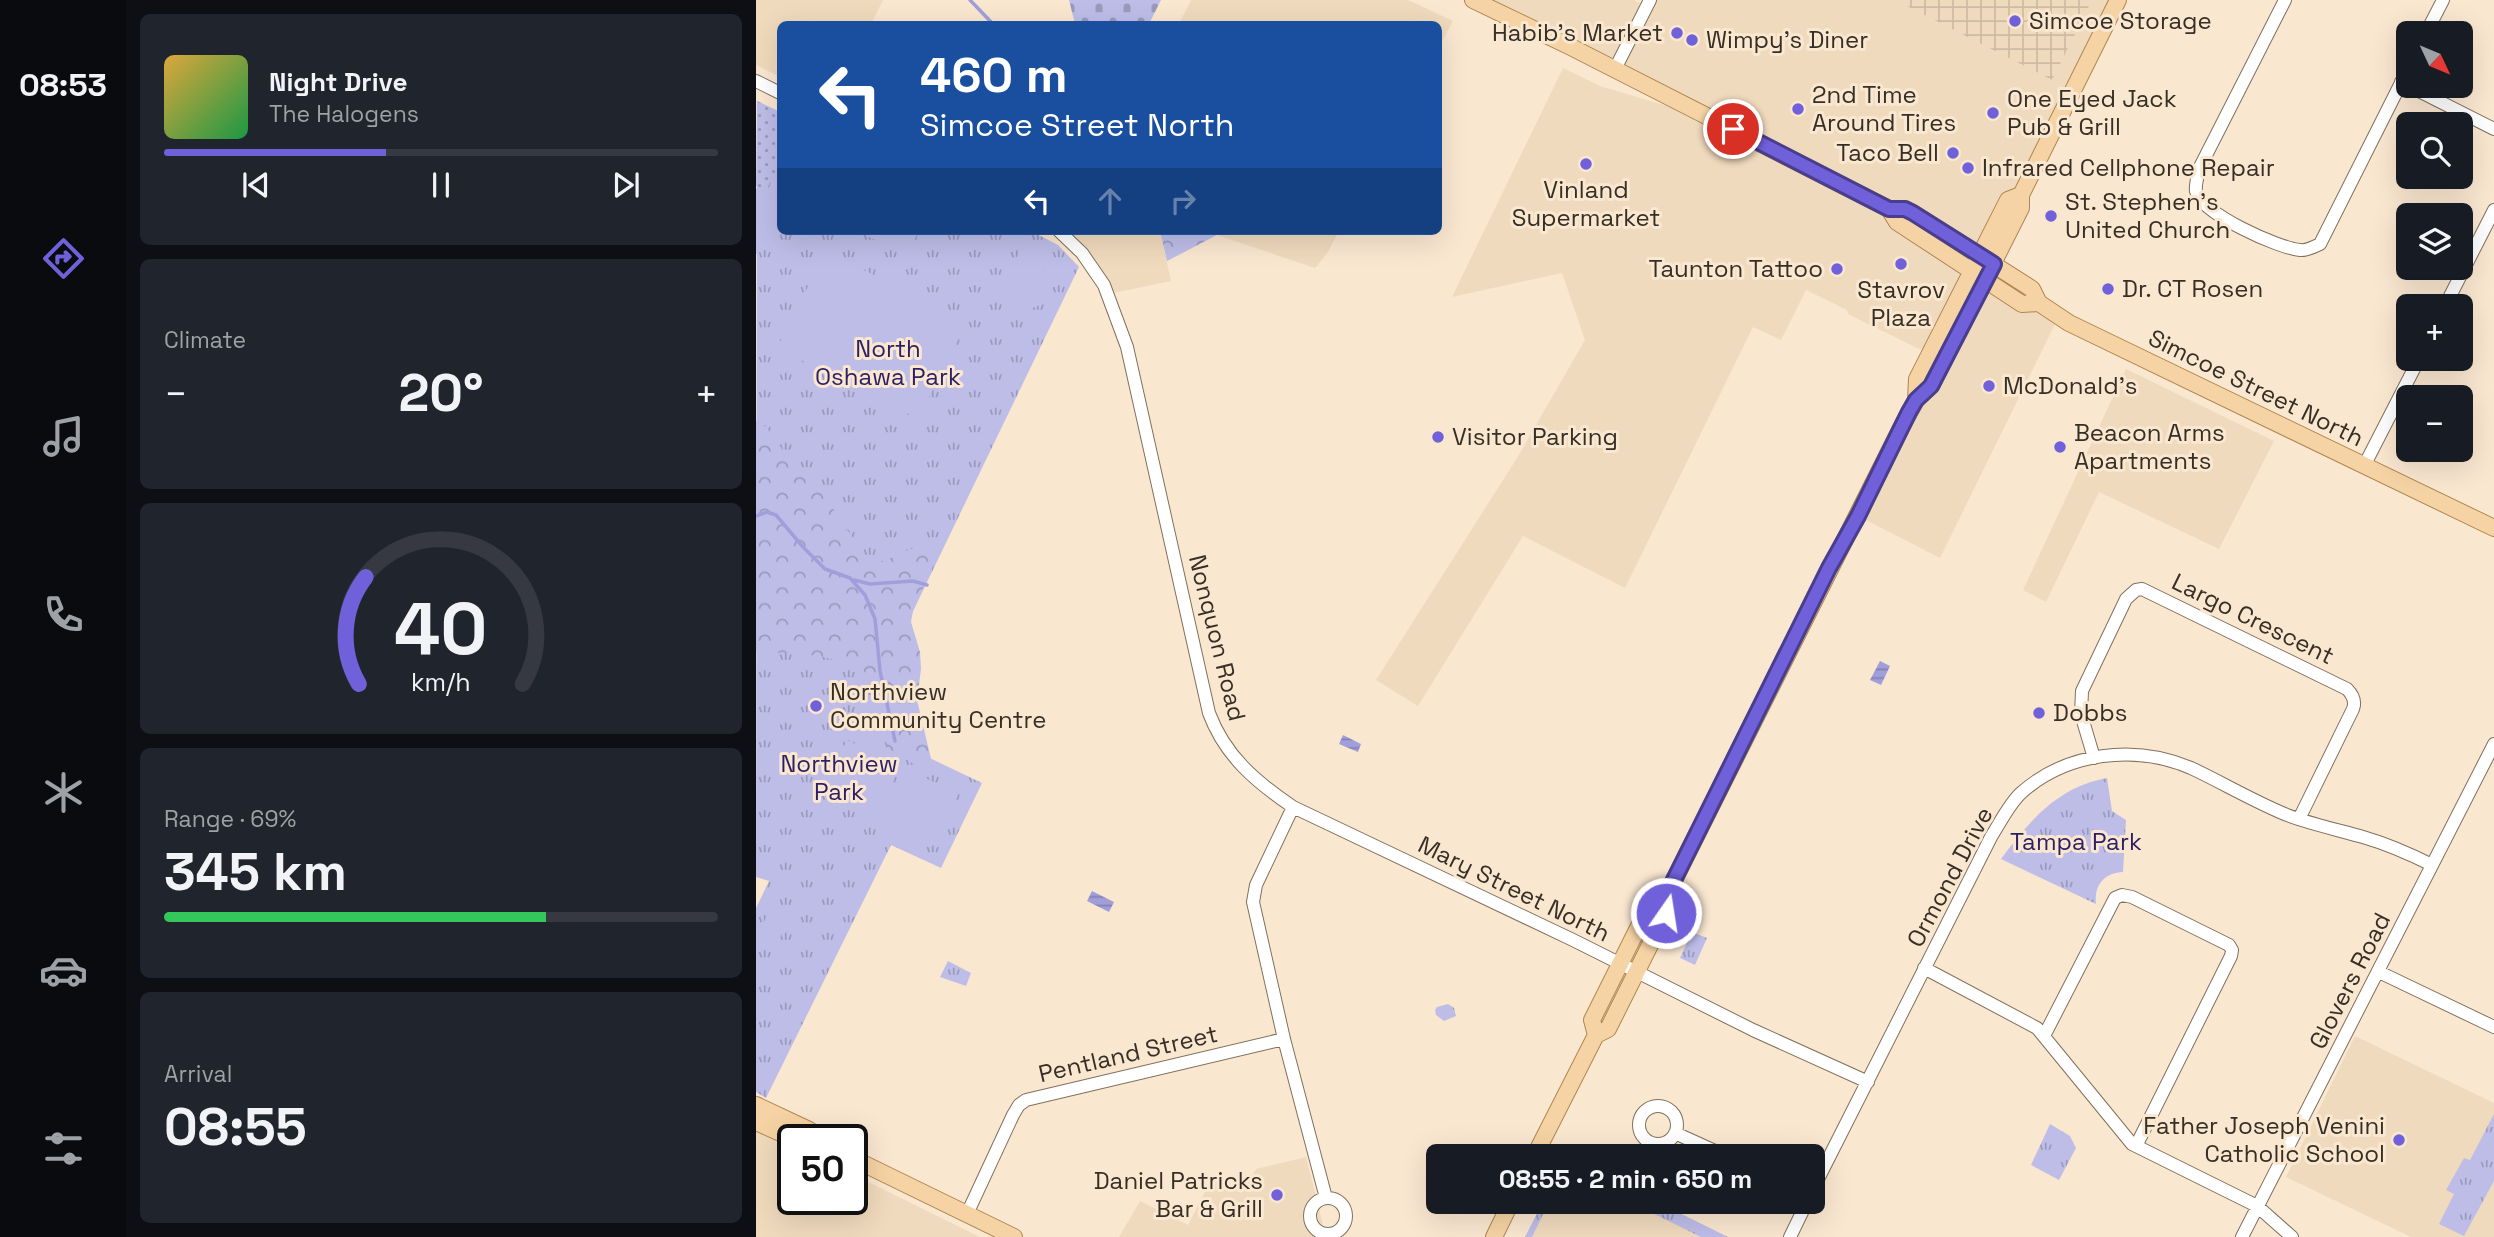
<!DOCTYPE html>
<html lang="en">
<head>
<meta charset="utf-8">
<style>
  :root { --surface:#171b24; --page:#20242c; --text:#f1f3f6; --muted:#9ea1a6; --line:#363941; --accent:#7060da }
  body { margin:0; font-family:"Space Grotesk",sans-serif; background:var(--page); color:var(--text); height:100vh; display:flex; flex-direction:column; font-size:26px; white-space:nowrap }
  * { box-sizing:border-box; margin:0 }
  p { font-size:23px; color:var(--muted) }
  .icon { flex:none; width:38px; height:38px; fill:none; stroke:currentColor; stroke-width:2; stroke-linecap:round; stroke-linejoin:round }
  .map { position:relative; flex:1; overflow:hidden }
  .drawer { display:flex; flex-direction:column; gap:14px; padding:14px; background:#0d0f14; width:630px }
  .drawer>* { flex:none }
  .banner { position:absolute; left:21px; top:21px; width:665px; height:214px; border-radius:10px; box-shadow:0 7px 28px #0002; background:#1a4fa0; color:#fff; overflow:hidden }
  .needle { width:46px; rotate:134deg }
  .buttons { position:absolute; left:1640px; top:21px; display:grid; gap:14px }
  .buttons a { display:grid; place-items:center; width:77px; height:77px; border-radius:10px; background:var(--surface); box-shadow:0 7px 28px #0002; font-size:35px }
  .speed { position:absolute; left:21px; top:1124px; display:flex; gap:14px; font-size:35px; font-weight:700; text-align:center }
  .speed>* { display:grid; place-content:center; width:91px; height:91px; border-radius:50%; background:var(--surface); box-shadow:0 7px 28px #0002; line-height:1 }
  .speed .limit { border:4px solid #111; border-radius:10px; background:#fff; color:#111 }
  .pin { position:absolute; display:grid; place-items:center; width:60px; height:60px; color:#fff; margin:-30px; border:4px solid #fff; border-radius:50%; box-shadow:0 2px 7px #0007 }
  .me { position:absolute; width:77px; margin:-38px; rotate:13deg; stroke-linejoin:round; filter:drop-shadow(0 0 5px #0008) }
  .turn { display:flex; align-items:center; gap:24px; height:147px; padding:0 28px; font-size:32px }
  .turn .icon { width:91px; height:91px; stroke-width:2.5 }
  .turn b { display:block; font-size:49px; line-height:60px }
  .lanes { display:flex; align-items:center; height:66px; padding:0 28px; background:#0003; justify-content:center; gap:35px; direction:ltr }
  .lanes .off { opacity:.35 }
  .big { font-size:52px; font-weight:700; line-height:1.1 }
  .drawer .card { flex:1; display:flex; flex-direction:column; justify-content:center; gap:10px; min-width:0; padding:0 24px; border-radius:10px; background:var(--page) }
  .drawer .dial { align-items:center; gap:0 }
  .dial svg { height:182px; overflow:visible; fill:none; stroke:var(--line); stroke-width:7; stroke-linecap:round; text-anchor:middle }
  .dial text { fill:var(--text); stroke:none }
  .song { display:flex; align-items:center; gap:21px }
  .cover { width:84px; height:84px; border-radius:10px; background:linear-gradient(135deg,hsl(40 70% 55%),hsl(140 70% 35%)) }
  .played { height:7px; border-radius:4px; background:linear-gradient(90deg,var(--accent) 40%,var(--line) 40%) }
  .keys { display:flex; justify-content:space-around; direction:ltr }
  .heat { display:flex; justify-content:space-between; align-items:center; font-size:38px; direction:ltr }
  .charge { height:10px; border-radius:5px; background:linear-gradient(90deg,#34c759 69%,var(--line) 0) }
  .trip { position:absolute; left:670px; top:1144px; width:399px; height:70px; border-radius:10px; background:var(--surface); box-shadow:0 7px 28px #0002; font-weight:700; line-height:70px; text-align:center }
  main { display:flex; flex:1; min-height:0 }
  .menu { display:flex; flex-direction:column; width:126px; justify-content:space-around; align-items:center; background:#090b0e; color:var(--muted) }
  .menu .icon { width:49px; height:49px }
  .menu .active { color:var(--accent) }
  .menu b { font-size:32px; color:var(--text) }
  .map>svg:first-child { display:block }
</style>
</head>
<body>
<main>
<nav class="menu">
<b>08:53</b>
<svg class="icon active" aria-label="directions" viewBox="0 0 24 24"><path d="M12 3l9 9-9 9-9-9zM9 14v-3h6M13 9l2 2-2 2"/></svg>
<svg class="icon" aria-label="music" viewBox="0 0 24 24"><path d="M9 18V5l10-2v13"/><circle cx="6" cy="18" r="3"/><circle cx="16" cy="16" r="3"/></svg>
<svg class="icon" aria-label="phone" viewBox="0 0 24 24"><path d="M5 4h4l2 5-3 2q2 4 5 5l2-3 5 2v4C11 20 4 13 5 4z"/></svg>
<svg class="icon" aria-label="climate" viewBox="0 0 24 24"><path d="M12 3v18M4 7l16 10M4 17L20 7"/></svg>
<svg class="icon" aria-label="car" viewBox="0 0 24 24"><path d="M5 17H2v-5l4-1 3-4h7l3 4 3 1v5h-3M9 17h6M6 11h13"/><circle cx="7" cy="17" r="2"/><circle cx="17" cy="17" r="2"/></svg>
<svg class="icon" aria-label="filters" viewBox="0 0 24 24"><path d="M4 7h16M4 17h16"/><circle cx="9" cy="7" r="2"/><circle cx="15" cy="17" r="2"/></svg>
</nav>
<section class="drawer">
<div class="card">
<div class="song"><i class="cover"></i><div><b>Night Drive</b><p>The Halogens</p></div></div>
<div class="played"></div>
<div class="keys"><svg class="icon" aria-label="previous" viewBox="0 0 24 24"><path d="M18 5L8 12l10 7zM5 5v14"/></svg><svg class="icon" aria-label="pause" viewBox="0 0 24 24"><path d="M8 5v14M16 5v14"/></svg><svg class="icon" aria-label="next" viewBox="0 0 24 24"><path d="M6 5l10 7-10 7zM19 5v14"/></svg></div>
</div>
<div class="card"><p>Climate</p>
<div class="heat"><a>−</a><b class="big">20°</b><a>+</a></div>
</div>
<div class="card dial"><svg viewBox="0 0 100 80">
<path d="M14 69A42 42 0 1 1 86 69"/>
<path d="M14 69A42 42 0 0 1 17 22" stroke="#7060da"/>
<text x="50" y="56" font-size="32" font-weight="700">40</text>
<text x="50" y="72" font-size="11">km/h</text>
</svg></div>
<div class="card"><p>Range · 69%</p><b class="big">345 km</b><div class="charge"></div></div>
<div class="card"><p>Arrival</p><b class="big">08:55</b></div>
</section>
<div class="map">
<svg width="1738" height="1237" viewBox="0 0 1738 1237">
  <defs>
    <pattern id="industrial-grid" width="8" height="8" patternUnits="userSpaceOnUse" patternTransform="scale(1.75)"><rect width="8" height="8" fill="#f0dabd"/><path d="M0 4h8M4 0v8" fill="none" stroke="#cebba2"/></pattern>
    <pattern id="grass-tufts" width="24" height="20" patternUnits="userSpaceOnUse" patternTransform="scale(1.75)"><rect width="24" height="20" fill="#bebde8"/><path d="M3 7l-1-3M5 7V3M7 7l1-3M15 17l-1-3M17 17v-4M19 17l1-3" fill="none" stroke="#9b9abc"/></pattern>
    <pattern id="forest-crowns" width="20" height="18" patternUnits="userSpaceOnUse" patternTransform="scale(1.75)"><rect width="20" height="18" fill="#bebde8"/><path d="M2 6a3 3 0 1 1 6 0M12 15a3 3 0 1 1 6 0" fill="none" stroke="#9b9abc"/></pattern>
    <pattern id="cemetery-stones" width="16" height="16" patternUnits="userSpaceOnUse" patternTransform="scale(1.75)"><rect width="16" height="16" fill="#bebde8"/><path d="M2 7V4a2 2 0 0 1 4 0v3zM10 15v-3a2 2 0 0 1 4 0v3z" fill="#9b9abc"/></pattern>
    <pattern id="garden-dots" width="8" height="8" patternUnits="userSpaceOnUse" patternTransform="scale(1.75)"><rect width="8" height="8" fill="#bebde8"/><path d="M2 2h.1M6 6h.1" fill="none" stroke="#9b9abc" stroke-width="1.8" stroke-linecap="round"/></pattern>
    <pattern id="water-rules" width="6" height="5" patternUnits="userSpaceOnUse" patternTransform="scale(1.75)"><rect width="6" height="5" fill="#a19fdb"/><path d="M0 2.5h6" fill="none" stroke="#8482b1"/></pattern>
  </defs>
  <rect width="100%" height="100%" fill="#fae7d0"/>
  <path fill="#f0dabd" d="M 0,0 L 127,0 L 115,24 L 24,24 L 24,77 L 0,65 Z
    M 435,0 L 652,0 L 697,21 L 683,47 L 682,24 L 423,24 Z
    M 717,0 L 878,0 L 890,6 L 894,0 L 1362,0 L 1304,118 L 1222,254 L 1134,209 L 1174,244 L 1303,316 L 1184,558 L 1102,516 L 1159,400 L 1170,350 L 1161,348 L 1092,314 L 1091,310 L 1050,290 L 1025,340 L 997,327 L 869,588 L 767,536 L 662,706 L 620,680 L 761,458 L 829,340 L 806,273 L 696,297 L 807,68 L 844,86 L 955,119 Z
    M 303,231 L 404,231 L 415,281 L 352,294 Z
    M 462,231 L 583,231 L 572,252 L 559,268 L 461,235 Z
    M 1370,369 L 1518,441 L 1463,549 L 1343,492 L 1290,602 L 1267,590 Z
    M 1599,1036 L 1738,1103 L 1738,1237 L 1655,1237 L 1530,1177 Z
    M 0,1127 L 37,1145 L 37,1199 L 96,1199 L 96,1174 L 224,1237 L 0,1237 Z
    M 550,1157 L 570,1237 L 363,1237 L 384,1201 L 432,1225 L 456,1178 L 485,1193 L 500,1169 Z
    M 787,1202 L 901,1202 L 972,1237 L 769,1237 Z"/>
  <path fill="url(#industrial-grid)" d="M 1154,0 L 1336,0 L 1296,80 L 1151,6 Z"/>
  <path fill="url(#grass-tufts)" d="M 1,101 L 24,112 L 24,231 L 275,231 L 302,245 L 323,267 L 146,634 L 161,752 L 226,783 L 185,868 L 135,845 L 10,1098 L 0,1092 L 0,908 L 13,881 L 0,877 Z
    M 1351,778 L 1356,811 L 1370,820 L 1367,872 C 1348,873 1338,885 1340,904 L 1245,859 C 1274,820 1302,787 1351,778 Z
    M 936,932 L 951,938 L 939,965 L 924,958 Z
    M 192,961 L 215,973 L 210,986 L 184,977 Z
    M 692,1004 L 698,1008 L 700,1016 L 688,1021 L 680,1015 L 679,1010 L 681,1007 Z
    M 1738,1114 L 1738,1181 L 1708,1236 L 1683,1224 L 1698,1194 L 1690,1190 L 1708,1158 L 1714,1160 Z
    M 1294,1124 L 1314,1136 L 1320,1148 L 1303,1180 L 1275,1165 Z
    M 787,1202 L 793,1202 L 776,1237 L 769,1237 Z
    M 874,1202 L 901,1202 L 972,1237 L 945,1237 Z"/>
  <path fill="url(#forest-crowns)" d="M 404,231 L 462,231 L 461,235 L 411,261 Z
    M 0,421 L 10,427 L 37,464 L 62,486 L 111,559 L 119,563 C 147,557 152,542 185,548 L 157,611 L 155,622 L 164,652 L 165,669 L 161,700 L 176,763 L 172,766 L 160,765 L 132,749 C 128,735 126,720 121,707 C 100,647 53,656 0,651 Z"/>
  <path fill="url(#cemetery-stones)" d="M 313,0 L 405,0 L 393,24 L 319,24 Z"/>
  <path fill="url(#garden-dots)" d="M 1,101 L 24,112 L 24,162 L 10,191 L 0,186 Z"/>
  <path fill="#bebde8" d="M 0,188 L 24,200 L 24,205 L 0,255 Z
    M 114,231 L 163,231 L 151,255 L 111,236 Z
    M 272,244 L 282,245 L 287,249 L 291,259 L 287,268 L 290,279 L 287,286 L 288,294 L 286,302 L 282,306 L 270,310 L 246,301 L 243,295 L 264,250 Z
    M 70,251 L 211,322 L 162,419 L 21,348 Z
    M 91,740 L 144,766 L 118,819 L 65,793 Z
    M 149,768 L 202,794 L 176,847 L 123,821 Z
    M 16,906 L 35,916 L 16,953 L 0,944 L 0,937 Z"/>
  <path fill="url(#water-rules)" d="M 1124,661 L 1134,666 L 1125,685 L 1114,680 Z
    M 587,735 L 605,744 L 602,752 L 583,744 Z
    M 336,891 L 358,902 L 353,912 L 331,901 Z"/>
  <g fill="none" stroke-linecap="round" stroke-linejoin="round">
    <path stroke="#a19fdb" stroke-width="3.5" d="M 214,0 L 237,24
      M 0,516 L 11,512 L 20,515 L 47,547 L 69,569 L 94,578 L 109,595 L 119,619 L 124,671 L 139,741
      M 98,580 L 114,584 L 157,581 L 171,585"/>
    <g stroke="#80705c" stroke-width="14">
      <path id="minor" d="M 1529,0 L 1443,169 C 1442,175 1439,185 1440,191 C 1444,213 1522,248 1544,250 C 1550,251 1558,247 1564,244 L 1652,69
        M 1670,33 L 1687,0
        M 859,69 L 894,0
        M 0,81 L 24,93
        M 1645,82 L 1738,129
        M 303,231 L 326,253 L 348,285 L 371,347 L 453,713 C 469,756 500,782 537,807 L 817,940 L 997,1030 L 1112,1082
        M 1689,306 L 1738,210
        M 1608,466 L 1663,359
        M 1338,758 L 1325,714 L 1326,691 L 1370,599 L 1380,590 L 1386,589 L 1591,689 C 1597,695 1600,701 1597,709 L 1543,819
        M 537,807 L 500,885 L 497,902 L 528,1039 L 570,1198
        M 1168,968 L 1281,1028 L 1376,1144 L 1501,1206 L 1536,1237
        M 1623,972 L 1738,1027
        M 1288,1036 L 1359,898 L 1366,895 L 1376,897 L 1473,945 L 1476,950 L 1475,956 L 1380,1146
        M883 1125a19 19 0 1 1 38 0a19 19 0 1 1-38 0Z
        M 919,1133 L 972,1157
        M 1057,1189 L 1235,837 C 1244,823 1253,804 1265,793 C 1311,752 1379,744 1435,768 C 1467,783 1497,801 1531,815 C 1555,824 1582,830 1607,837 C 1631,844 1654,854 1676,865
        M554 1216a18 18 0 1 1 36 0a18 18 0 1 1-36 0Z
        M 211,1214 L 257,1115 L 263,1105 L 270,1100 L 528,1039
        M 1034,1237 L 1051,1202
        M 1486,1237 L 1738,744"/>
    </g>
    <g stroke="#af8651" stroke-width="18">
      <path id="major" d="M 717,0 L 817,48 L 1133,209 L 1149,209 L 1157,213 L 1276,289 L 1283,303 L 1313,323 L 1738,528
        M 1133,209 L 1141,222 L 1266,304 L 1283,303
        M 1160,400 L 1161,379 L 1252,200 L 1265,195
        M 840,1035 L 836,1020 L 894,904 L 908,900
        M 0,1105 L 53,1130 L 67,1139
        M 0,1122 L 38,1139
        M 778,1157 L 840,1035 L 852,1029 L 910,913 L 908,900 L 1147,424 L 1160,400 L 1175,386 L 1265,208 L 1265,195 L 1362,0
        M 96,1158 L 258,1237
        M 738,1237 L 755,1202"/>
    </g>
    <use href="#minor" stroke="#fff" stroke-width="12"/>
    <use href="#major" stroke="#f6d3a4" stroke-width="16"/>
  </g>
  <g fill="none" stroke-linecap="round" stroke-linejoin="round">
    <g stroke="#493e8e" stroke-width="18">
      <path id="route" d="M 910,913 L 908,900 L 1073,568 L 1102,516 L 1153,412 L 1160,400 L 1175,386 L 1238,264 L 1157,213 L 1149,209 L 1133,209 L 977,129"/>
    </g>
    <use href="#route" stroke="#7060da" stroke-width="12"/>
  </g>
  <g fill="#7060da" stroke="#fae7d0" stroke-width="2.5">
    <circle cx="1259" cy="21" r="7"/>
    <circle cx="921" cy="33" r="7"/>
    <circle cx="936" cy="40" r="7"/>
    <circle cx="1042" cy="109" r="7"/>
    <circle cx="1237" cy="113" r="7"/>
    <circle cx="1197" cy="153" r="7"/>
    <circle cx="830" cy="164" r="7"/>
    <circle cx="1212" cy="168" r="7"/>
    <circle cx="1295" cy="216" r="7"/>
    <circle cx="1145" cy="264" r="7"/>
    <circle cx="1081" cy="269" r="7"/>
    <circle cx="1352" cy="289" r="7"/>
    <circle cx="1233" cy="386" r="7"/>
    <circle cx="682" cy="437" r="7"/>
    <circle cx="1304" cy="447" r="7"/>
    <circle cx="60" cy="706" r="7"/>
    <circle cx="1283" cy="713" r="7"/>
    <circle cx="1643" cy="1140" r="7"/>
    <circle cx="521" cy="1195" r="7"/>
  </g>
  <g text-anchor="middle" stroke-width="6" stroke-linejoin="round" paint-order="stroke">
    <g font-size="24" fill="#362f26" stroke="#fae7d0" text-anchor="start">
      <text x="1273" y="29">Simcoe Storage</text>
      <text x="907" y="41" text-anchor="end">Habib’s Market</text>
      <text x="950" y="48">Wimpy's Diner</text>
      <text x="1056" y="103">2nd Time<tspan x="1056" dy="28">Around Tires</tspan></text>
      <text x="1251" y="107">One Eyed Jack<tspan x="1251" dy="28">Pub &amp; Grill</tspan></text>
      <text x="1183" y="161" text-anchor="end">Taco Bell</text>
      <text x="1226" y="176">Infrared Cellphone Repair</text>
      <text x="830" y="198" text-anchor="middle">Vinland<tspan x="830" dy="28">Supermarket</tspan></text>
      <text x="1309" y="210">St. Stephen's<tspan x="1309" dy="28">United Church</tspan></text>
      <text x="1067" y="277" text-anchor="end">Taunton Tattoo</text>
      <text x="1366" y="297">Dr. CT Rosen</text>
      <text x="1145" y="298" text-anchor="middle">Stavrov<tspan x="1145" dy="28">Plaza</tspan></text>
      <text x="1247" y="394">McDonald's</text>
      <text x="1318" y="441">Beacon Arms<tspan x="1318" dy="28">Apartments</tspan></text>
      <text x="696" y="445">Visitor Parking</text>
      <text x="74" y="700">Northview<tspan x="74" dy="28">Community Centre</tspan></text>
      <text x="1297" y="721">Dobbs</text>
      <text x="1629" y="1134" text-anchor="end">Father Joseph Venini<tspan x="1629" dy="28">Catholic School</tspan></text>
      <text x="507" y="1189" text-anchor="end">Daniel Patricks<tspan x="507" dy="28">Bar &amp; Grill</tspan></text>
    </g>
    <g font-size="24" fill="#2c1f65" stroke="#fae7d0">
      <text x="132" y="357">North<tspan x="132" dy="28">Oshawa Park</tspan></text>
      <text x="83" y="772">Northview<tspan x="83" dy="28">Park</tspan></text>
      <text x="1320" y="850">Tampa Park</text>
    </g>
    <g font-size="24" fill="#362f26" stroke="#fae7d0">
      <text transform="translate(1500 388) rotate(26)" y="8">Simcoe Street North</text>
      <text transform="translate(1497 619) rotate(26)" y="8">Largo Crescent</text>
      <text transform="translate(461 638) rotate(76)" y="8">Nonquon Road</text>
      <text transform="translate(1194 877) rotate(-62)" y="8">Ormond Drive</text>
      <text transform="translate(758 889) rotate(26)" y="8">Mary Street North</text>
      <text transform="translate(1594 981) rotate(-63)" y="8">Glovers Road</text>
      <text transform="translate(372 1054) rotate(-13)" y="8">Pentland Street</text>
    </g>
  </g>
</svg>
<div class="buttons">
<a><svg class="needle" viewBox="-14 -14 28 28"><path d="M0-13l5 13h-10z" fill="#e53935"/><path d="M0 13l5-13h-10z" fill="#9ea1a6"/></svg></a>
<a><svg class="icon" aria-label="search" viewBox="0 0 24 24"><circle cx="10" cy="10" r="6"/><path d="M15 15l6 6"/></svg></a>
<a><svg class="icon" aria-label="layers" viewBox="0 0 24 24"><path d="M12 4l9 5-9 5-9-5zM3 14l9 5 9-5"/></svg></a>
<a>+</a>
<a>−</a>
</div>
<div class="speed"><div class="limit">50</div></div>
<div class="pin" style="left:977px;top:129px;background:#d93025"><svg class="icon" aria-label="arrive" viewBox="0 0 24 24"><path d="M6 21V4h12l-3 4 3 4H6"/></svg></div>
<svg class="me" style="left:910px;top:913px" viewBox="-20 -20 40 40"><circle r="17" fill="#7060da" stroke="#fff" stroke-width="3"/><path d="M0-11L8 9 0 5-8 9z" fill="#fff"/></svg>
<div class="trip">08:55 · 2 min · 650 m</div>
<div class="banner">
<div class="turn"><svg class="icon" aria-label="left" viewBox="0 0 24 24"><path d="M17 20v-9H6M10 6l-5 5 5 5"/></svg><div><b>460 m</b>Simcoe Street North</div></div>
<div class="lanes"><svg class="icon" aria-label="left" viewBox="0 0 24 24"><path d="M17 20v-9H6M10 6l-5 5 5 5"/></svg><svg class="icon off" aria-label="ahead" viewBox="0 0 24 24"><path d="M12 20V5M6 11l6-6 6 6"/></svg><svg class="icon off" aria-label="right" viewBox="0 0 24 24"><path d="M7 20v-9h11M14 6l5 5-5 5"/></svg></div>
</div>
</div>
</main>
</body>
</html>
